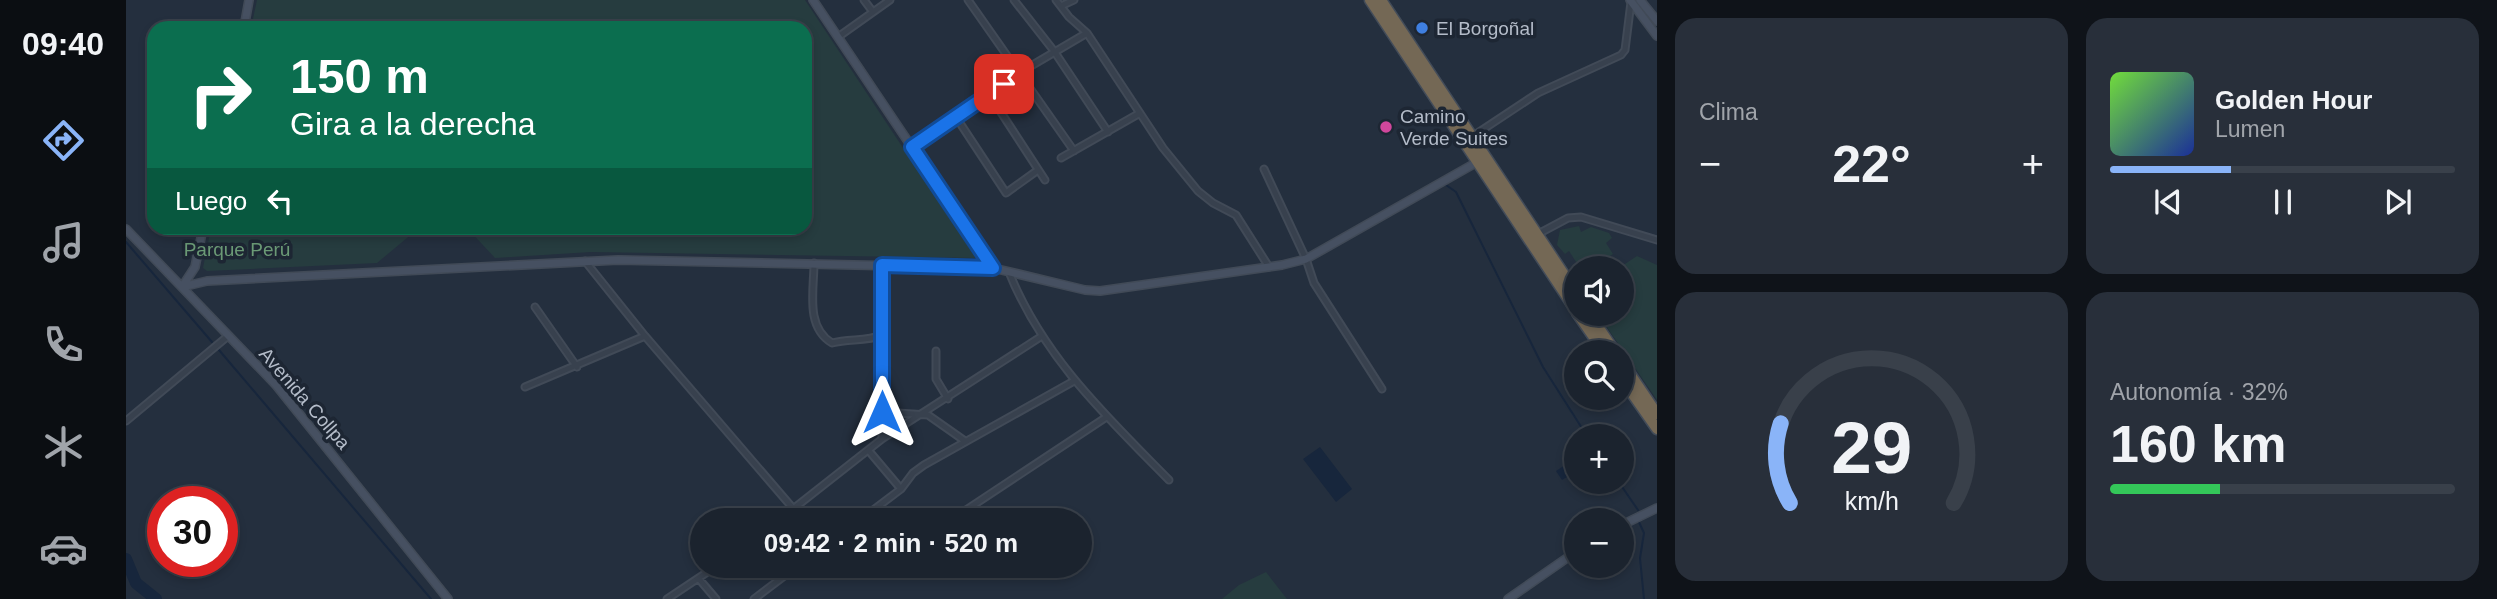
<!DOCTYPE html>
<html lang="es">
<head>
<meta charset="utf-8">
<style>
  :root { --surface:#1b232e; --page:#282f3a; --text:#f1f3f6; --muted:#a0a4aa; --line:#39404a; --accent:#8ab4f8 }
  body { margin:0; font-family:Helvetica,sans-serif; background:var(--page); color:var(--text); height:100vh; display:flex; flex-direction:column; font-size:26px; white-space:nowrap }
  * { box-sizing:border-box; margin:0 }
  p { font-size:23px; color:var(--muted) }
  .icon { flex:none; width:38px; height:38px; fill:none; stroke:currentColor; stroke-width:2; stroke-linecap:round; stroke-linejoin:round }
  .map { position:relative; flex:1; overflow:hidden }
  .details { display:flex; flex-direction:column; gap:18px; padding:18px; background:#0f1319; width:840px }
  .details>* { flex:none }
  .hud { position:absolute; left:21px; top:21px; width:665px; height:214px; border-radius:21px; box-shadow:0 4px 10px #0003,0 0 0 2px var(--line); background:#0b6e4f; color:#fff; overflow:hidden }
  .tools { position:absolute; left:1438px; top:256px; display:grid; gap:14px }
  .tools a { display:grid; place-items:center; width:70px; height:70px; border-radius:50%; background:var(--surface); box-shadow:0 4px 10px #0003,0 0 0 2px var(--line); font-size:35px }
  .speed { position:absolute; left:21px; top:486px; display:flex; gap:14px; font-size:35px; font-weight:700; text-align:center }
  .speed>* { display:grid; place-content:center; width:91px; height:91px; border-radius:50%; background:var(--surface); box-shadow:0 4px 10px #0003,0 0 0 2px var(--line); line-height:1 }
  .speed .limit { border:10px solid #d22; background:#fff; color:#111 }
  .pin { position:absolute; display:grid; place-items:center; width:60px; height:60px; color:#fff; margin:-30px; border-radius:14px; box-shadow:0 4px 10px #0006 }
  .me { position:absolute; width:77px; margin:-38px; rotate:0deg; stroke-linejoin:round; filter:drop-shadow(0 0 5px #0008) }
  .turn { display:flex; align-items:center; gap:24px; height:147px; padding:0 28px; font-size:32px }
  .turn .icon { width:91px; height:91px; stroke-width:2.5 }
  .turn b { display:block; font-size:49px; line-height:60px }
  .then { display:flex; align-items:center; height:66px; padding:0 28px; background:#0003; gap:14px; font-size:26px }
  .big { font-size:52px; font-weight:700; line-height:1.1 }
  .details .tile { flex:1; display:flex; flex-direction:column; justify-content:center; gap:10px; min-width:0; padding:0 24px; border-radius:21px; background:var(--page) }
  .details .dial { align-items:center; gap:0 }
  .dial svg { height:182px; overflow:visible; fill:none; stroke:var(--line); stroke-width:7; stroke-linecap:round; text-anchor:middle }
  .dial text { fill:var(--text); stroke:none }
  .song { display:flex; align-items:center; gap:21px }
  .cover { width:84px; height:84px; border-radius:10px; background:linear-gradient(135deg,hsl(100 70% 55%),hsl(230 70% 35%)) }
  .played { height:7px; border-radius:4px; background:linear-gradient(90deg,var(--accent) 35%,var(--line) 35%) }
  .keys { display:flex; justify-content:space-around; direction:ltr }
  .heat { display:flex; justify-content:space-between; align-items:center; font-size:38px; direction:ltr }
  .charge { height:10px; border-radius:5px; background:linear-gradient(90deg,#34c759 32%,var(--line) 0) }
  .details .tiles { flex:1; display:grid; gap:18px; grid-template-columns:repeat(2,1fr) }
  .trip { position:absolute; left:564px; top:508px; width:402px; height:70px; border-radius:35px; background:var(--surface); box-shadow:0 4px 10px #0003,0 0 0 2px var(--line); font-weight:700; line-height:70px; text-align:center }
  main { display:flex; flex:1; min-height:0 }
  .tab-bar { display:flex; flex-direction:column; width:126px; justify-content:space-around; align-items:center; background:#0b0e12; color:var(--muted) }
  .tab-bar .icon { width:49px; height:49px }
  .tab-bar .active { color:var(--accent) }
  .tab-bar b { font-size:32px; color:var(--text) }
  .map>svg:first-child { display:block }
</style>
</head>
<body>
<main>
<nav class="tab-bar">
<b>09:40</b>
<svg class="icon active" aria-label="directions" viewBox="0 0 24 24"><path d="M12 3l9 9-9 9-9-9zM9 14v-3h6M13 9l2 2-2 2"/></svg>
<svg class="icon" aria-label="music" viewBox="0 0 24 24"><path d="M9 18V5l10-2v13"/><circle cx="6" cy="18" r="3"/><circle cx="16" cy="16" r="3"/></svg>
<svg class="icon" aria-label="phone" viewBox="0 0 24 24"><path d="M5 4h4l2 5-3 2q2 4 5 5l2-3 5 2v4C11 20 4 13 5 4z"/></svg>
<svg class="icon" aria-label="climate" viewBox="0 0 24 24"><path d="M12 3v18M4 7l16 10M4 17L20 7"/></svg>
<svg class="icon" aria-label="car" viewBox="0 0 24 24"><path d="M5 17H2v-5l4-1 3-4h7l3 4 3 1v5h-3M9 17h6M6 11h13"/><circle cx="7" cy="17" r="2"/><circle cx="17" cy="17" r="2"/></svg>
</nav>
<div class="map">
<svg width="1531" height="599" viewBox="0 0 1531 599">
  <rect width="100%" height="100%" fill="#242f3e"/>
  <path fill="#263c3f" d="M 131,0 L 679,0 L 850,258 L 465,252 L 369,258 L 341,228 L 679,228 L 679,28 L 125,28 Z
    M 1453,226 L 1455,232 L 1465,227 L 1483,233 L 1486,238 L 1480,243 L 1487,254 L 1466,268 L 1454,268 L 1443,251 L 1439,254 L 1431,245 L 1434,230 Z
    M 85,228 L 293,228 L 251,263 L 81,271 L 77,268 Z
    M 1511,256 L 1531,265 L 1531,400 L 1471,313 L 1496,313 L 1496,268 L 1493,268 Z
    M 1140,572 L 1161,599 L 1096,599 L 1113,585 Z"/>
  <path fill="#17263c" d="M 1194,447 L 1226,489 L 1210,502 L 1177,459 Z
    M 1451,457 L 1451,471 L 1436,480 L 1430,471 Z"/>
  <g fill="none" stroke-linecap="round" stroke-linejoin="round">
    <path stroke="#17263c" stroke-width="2" d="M 1320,185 L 1330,192 L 1417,367 L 1461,436
      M 0,242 L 86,342
      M 93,350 L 305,599
      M 1492,481 L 1512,510
      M 1512,520 L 1518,533 L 1514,558 L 1518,599"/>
    <path stroke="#17263c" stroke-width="12" d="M 0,559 L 10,583 L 30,599"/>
    <g stroke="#414a57" stroke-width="9">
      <path id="street" d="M 738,0 L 747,12
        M 842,0 L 948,151
        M 888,0 L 928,51 L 982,132
        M 930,0 L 943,17 L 961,33 L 1037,148 L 1072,191 L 1087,203 L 1110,215 L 1143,267
        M 935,6 L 948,0
        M 712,37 L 764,0
        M 863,94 L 919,180
        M 830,117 L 880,193 L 912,170
        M 1347,136 L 1412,93 L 1495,55 L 1499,50 L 1505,2
        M 786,147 L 893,73 L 961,33
        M 935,158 L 1014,113
        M 1138,169 L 1180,259 L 1188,283 L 1256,389
        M 1412,234 L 1442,218 L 1455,217 L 1531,240
        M 459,261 L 519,336 L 677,520
        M 688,263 C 688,290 679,327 706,343 C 723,338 739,342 756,335
        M 883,272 C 917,357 981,417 1043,480
        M 409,307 L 451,367
        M 810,351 L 810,379 L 822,399
        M 399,387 L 519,336
        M 756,412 L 802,415 L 839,441
        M 0,421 L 102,336
        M 756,439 L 756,265
        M 743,451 L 775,489
        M 834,514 L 979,418
        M 653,520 L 756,439 L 916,336
        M 734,520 L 775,489 L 787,473 L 798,465 L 948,381
        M 573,579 L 590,599
        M 541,599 L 592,565
        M 628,599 L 673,565"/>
    </g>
    <g stroke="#414a57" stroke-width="10">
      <path id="secondary" d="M 687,0 L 867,268
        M 1504,0 L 1531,36
        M 1514,0 L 1531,21
        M 118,28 L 123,0
        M 0,229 L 150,385 L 322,599
        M 56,287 L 81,281 L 492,260 L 867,268 L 959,290 L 974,291 L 1156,265 L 1180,259 L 1353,161
        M 56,287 L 69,267 L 77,228
        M 1496,525 L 1531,508
        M 1382,599 L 1451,551"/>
    </g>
    <g stroke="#434c59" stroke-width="13">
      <path id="highway" d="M 1244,0 L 1451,312
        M 1255,0 L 1451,294
        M 1451,313 L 1478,352
        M 1463,313 L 1489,352
        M 1496,362 L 1531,414
        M 1496,379 L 1531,429"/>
    </g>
    <use href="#street" stroke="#38414e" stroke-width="5"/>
    <use href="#secondary" stroke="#465061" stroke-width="7"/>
    <use href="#highway" stroke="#746855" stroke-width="10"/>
  </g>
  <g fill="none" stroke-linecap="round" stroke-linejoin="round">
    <g stroke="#114b97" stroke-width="18">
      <path id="route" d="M 756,412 L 756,265 L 867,268 L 786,147 L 878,84"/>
    </g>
    <use href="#route" stroke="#1a73e8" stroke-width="12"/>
  </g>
  <circle fill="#3f7fe0" stroke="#1d2633" stroke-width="2.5" cx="1296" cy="28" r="7"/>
  <circle fill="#d1479c" stroke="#1d2633" stroke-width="2.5" cx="1260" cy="127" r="7"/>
  <g text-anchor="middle" stroke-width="7" stroke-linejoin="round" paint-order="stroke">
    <g font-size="19" fill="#b4bcc9" stroke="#1d2633" text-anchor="start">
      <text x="1310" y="35">El Borgoñal</text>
      <text x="1274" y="123">Camino<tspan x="1274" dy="22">Verde Suites</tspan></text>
    </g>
    <g font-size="19" fill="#6b9a76" stroke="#1d2633">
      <text x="111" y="256">Parque Perú</text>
    </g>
    <g font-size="19" fill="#b4bcc9" stroke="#1d2633">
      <text transform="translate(179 398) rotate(49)" y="7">Avenida Collpa</text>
    </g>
  </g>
</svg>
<div class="tools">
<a><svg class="icon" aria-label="sound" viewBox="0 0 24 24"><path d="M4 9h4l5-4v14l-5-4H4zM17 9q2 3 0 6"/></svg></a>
<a><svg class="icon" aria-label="search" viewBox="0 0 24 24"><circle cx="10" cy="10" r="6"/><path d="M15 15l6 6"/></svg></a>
<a>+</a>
<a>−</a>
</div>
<div class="speed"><div class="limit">30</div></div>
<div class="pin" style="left:878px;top:84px;background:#d93025"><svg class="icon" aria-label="arrive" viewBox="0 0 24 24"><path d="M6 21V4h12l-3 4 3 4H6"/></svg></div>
<svg class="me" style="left:756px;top:412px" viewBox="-20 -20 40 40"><path d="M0-17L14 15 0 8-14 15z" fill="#1a73e8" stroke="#fff" stroke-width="4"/></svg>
<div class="trip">09:42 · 2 min · 520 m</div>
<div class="hud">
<div class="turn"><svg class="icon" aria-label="right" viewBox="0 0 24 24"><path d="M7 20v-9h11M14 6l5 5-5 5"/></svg><div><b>150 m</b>Gira a la derecha</div></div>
<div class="then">Luego<svg class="icon" aria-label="left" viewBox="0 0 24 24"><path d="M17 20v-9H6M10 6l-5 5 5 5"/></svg></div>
</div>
</div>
<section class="details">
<div class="tiles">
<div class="tile"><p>Clima</p>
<div class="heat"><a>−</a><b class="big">22°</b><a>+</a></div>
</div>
<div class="tile">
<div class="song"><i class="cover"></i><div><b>Golden Hour</b><p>Lumen</p></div></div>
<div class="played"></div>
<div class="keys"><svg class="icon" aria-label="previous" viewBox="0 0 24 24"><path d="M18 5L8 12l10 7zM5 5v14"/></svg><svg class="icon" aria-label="pause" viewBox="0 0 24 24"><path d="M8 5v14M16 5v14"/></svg><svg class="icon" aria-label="next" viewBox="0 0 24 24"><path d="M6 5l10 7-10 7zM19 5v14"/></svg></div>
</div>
<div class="tile dial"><svg viewBox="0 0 100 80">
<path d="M14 69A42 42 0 1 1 86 69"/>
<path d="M14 69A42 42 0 0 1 10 34" stroke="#8ab4f8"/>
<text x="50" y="56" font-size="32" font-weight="700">29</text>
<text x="50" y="72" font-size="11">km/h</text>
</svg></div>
<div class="tile"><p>Autonomía · 32%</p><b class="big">160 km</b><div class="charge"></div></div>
</div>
</section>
</main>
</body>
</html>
